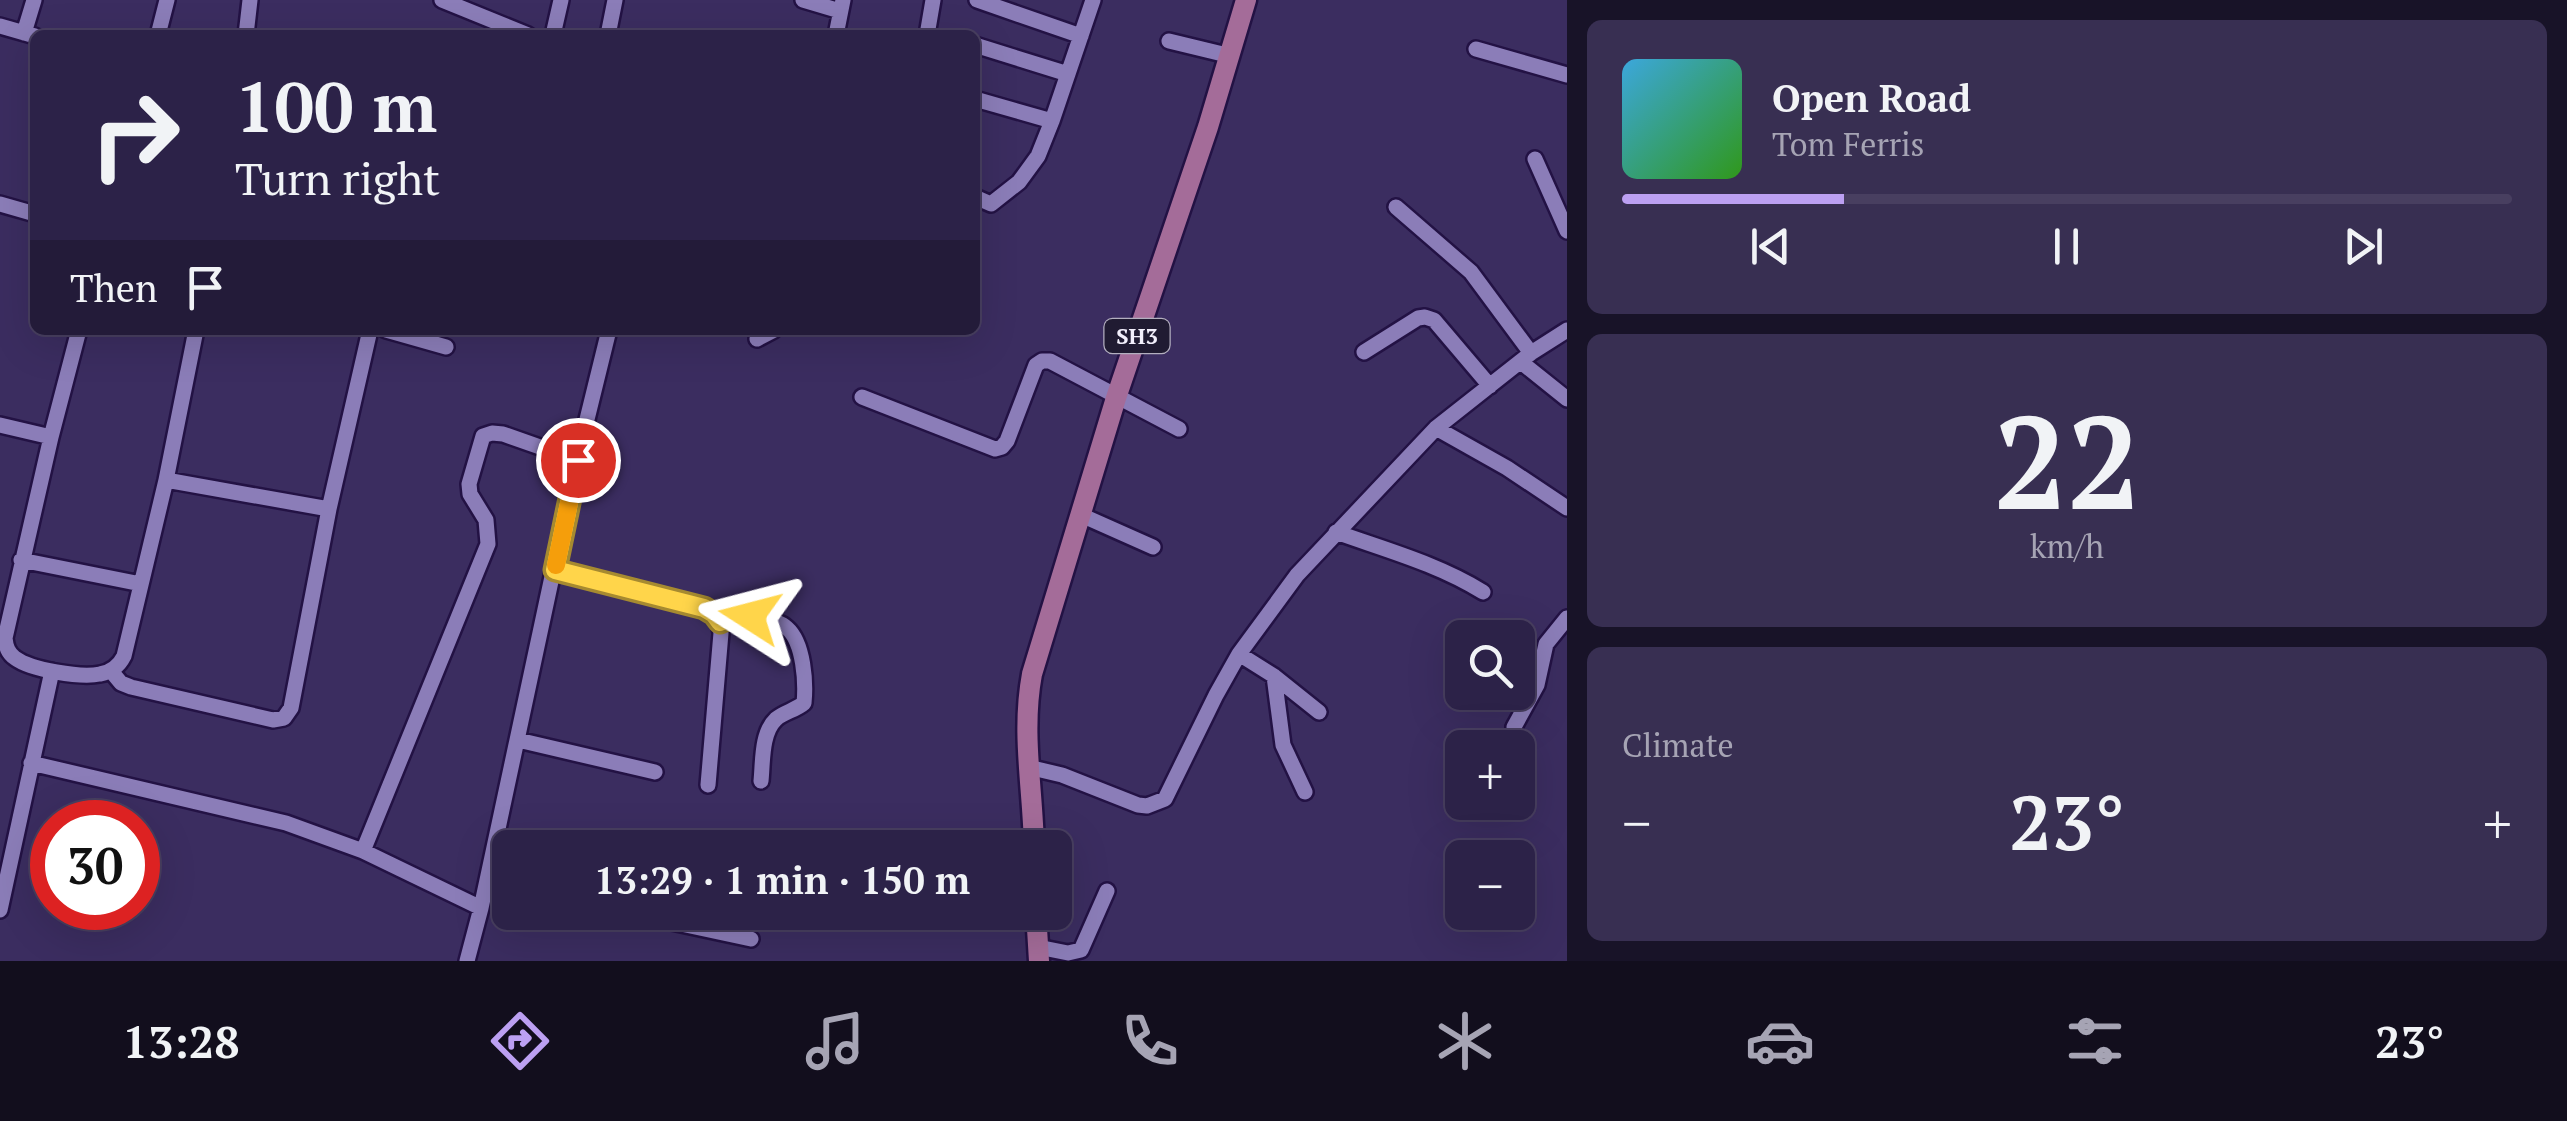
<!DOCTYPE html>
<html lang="en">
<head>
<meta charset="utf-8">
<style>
  :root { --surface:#2c2248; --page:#382f52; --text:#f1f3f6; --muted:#a6a4b4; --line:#483f60; --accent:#bca0f2 }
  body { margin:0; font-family:"PT Serif",serif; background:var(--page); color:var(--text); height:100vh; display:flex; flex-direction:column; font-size:38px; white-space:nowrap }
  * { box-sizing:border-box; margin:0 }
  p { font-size:32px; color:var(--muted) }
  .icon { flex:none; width:55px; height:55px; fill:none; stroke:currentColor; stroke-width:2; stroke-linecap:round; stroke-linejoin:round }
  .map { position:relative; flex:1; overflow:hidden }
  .details { display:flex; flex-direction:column; gap:20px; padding:20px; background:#181328; width:1000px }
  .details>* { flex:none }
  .guide { position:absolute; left:30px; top:30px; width:950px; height:305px; border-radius:15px; box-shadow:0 10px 40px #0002,0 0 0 2px var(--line); background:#2c2248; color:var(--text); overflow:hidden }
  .buttons { position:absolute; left:1445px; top:620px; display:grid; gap:20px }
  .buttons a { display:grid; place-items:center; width:90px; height:90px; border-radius:15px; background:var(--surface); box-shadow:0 10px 40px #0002,0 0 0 2px var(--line); font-size:50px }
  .speed { position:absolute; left:30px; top:800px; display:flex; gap:20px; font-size:50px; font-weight:700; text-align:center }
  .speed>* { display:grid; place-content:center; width:130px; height:130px; border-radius:50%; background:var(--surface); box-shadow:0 10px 40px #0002,0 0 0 2px var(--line); line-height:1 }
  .speed .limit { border:15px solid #d22; background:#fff; color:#111 }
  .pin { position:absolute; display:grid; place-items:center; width:85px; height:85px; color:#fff; margin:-42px; border:5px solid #fff; border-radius:50%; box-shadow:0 2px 10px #0007 }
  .me { position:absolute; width:110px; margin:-55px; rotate:279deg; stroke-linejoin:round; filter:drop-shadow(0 0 8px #0008) }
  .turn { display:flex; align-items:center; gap:35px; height:210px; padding:0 40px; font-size:45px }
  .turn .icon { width:130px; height:130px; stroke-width:2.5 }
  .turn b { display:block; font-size:70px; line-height:85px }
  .then { display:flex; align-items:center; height:95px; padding:0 40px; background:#0003; gap:20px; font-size:38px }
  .big { font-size:75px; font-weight:700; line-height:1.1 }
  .details .card { flex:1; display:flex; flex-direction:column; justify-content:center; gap:15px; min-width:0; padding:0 35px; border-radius:15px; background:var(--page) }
  .details .dial { align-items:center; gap:0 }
  .dial b { font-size:130px; line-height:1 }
  .song { display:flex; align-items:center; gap:30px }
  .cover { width:120px; height:120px; border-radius:15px; background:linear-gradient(135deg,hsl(200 70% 55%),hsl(110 70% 35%)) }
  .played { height:10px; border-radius:5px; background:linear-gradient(90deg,var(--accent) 25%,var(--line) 25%) }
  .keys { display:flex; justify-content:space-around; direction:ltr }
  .heat { display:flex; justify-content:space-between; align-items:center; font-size:55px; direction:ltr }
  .trip { position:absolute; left:492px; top:830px; width:580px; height:100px; border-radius:15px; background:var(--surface); box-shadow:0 10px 40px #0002,0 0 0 2px var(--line); font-weight:700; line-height:100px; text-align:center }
  .tabs { display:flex; height:160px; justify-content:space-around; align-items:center; background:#120e1d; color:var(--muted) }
  .tabs .icon { width:70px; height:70px }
  .tabs .current { color:var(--accent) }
  .tabs b { font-size:45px; color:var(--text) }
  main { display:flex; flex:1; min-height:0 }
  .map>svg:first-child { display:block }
</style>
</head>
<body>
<main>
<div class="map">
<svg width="1567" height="961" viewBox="0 0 1567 961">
  <rect width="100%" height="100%" fill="#3b2d60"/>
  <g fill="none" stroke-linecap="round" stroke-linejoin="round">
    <g stroke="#231244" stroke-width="20">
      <path id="minor" d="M 442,0 L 528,35
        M 803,0 L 840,11
        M 977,0 L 1081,36
        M 0,26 L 35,36
        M 24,33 L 34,0
        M 158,35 L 167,0
        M 246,35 L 250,0
        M 553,35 L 561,0
        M 608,35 L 615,0
        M 836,35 L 843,0
        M 927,35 L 933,0
        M 1169,41 L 1231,56
        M 975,45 L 1068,74
        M 1476,49 L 1567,75
        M 975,99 L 1052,121
        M 1535,159 L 1567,231
        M 975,197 L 991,204 L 1019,182 L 1038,156 L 1052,121 L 1093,0
        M 0,204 L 35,214
        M 1396,207 L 1471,272 L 1531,353
        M 79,330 L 51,437 L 5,638 C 6,647 8,653 15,658 C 31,670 81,678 100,674 C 111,672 119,666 124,656 L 166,480 L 196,330
        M 386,330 L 446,347
        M 757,339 L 774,330
        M 1364,352 L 1418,318 L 1425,317 L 1434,320 L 1490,386
        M 1521,362 L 1567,399
        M 862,397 L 995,449 L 1002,447 L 1007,441 L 1036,365 L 1042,361 L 1050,361 L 1179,429
        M 0,425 L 51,437
        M 1436,428 L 1507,468 L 1567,508
        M 166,480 L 329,509
        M 1081,515 L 1153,547
        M 1336,532 C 1386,550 1438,564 1483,592
        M 21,560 L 141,584
        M 555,570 L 704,608 C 715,615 719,620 721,633 L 708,785
        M 720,622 C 733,614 743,615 758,618 C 767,620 780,621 787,628 C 804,643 806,683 804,703 C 796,710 784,712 776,719 C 761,733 763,762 761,781
        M 1239,654 L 1274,676 L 1319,712
        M 111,671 L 121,683 L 131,687 L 273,720 L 284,718 L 291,708 L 329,509 L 370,330
        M 1274,676 L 1283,745 L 1305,792
        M 1514,727 L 1537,685 L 1546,644 L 1567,618
        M 518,740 L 655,772
        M 31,763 L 286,823 L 363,851 L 481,908 L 467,961
        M 1028,767 L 1062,775 L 1138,805 L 1147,806 L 1165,799 L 1216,695 L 1239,654 L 1297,575 L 1436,428 L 1531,353 L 1567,330
        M 363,851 L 488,544 L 486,520 L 470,494 L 469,484 L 483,436 L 492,433 L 503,434 L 577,460
        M 488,882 L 510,887
        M 481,908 L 577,460 L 609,330
        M 0,910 L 52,671
        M 625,912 L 751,939
        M 1038,947 L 1068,953 L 1081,950 L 1107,891"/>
    </g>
    <g stroke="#231244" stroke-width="25">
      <path id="major" d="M 1034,848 C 1033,789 1021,733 1032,674 L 1116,398 L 1208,127 L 1246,0
        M 1036,912 L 1039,961"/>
    </g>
    <use href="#minor" stroke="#8b7db8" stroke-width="15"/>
    <use href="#major" stroke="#a46c99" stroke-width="20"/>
  </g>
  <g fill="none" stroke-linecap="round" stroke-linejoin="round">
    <g stroke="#a68a30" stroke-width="25">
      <path id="route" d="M 578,460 L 555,570 L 704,608 L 714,614 L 720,622 L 734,615 L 750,616"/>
    </g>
    <use href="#route" stroke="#ffd54a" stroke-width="18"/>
    <path stroke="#f59e0b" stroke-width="18" d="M 556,565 L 569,503"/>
  </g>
  <g text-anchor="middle" stroke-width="10" stroke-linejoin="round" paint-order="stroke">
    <rect fill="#201b32" stroke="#b3afbf" stroke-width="2.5" x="1104.5" y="319" width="65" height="34" rx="8"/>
    <g font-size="22" font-weight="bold" fill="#f2effc">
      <text x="1137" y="344">SH3</text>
    </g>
  </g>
</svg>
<div class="buttons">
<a><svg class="icon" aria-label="search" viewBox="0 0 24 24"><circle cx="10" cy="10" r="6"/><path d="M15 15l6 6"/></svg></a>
<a>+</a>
<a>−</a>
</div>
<div class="speed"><div class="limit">30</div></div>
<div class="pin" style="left:578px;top:460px;background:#d93025"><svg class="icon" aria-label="arrive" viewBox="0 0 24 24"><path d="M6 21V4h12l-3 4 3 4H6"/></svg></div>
<svg class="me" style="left:750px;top:616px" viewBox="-20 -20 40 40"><path d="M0-17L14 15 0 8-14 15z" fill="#ffd54a" stroke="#fff" stroke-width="4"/></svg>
<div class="trip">13:29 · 1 min · 150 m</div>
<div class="guide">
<div class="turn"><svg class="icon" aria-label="right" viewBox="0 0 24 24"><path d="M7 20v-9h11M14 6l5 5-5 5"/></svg><div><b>100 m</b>Turn right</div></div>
<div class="then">Then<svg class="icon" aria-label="arrive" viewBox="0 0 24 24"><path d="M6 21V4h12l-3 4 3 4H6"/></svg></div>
</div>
</div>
<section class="details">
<div class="card">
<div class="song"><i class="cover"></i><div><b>Open Road</b><p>Tom Ferris</p></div></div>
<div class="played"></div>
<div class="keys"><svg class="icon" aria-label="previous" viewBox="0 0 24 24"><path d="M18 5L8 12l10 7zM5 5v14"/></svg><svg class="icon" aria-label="pause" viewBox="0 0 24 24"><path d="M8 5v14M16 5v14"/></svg><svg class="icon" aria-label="next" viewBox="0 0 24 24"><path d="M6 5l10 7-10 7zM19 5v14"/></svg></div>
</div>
<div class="card dial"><b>22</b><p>km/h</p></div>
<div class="card"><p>Climate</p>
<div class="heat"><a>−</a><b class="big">23°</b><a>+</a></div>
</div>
</section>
</main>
<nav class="tabs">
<b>13:28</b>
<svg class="icon current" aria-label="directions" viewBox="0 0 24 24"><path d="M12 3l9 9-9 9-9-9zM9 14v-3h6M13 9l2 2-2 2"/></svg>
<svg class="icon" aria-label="music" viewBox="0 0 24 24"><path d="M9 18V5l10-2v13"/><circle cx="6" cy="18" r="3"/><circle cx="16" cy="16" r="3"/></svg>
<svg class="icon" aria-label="phone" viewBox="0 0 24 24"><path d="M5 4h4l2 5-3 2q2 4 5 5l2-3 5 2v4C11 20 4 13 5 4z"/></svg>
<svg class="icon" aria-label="climate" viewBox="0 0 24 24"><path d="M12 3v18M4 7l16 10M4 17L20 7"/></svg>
<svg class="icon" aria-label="car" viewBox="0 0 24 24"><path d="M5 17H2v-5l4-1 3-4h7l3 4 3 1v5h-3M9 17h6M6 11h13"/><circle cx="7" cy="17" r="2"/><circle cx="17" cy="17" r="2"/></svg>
<svg class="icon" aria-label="filters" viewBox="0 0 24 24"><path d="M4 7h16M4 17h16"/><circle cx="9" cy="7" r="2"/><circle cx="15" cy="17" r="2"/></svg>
<b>23°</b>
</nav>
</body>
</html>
